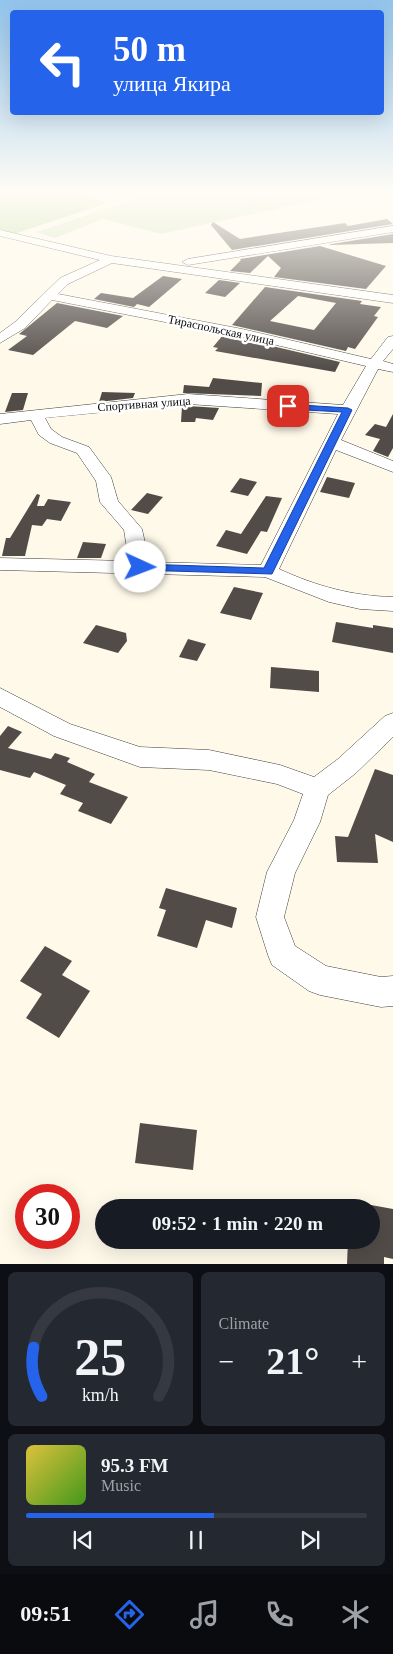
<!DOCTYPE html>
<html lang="en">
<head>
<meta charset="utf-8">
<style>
  :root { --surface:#171b24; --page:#242831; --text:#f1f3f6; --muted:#9ea1a6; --line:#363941; --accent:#2563eb }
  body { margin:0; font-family:"Times New Roman",serif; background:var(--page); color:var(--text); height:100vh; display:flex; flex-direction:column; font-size:19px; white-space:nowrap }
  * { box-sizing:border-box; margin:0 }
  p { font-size:16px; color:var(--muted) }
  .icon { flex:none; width:28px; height:28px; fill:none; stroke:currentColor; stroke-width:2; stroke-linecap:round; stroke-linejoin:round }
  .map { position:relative; height:1264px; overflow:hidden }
  .sheet { display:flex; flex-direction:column; gap:8px; padding:8px; background:#0d0f14; flex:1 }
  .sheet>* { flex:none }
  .guide { position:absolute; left:10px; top:10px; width:374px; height:105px; border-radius:5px; box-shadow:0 5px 20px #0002; background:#2563eb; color:#fff; overflow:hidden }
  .speed { position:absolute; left:15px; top:1184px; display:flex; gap:10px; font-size:25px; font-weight:700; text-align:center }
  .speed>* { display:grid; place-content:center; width:65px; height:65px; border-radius:50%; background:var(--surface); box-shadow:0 5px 20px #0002; line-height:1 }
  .speed .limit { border:8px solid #d22; background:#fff; color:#111 }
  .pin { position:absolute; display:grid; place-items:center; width:42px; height:42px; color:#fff; margin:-21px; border-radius:10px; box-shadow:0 2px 8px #0006 }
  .me { position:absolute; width:55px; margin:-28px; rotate:92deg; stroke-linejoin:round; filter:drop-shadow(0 0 4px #0008) }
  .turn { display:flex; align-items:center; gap:18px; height:105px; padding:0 20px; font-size:22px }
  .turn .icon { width:65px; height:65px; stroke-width:2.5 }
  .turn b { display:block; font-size:35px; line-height:42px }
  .big { font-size:38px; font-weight:700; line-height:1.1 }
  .sheet .tile { flex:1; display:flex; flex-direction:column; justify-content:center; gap:8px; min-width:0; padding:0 18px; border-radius:8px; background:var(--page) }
  .sheet .dial { align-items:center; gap:0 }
  .dial svg { height:130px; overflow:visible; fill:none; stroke:var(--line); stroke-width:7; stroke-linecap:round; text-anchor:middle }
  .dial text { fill:var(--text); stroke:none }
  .song { display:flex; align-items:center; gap:15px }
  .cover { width:60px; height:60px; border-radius:8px; background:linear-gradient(135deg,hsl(50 70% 55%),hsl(100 70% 35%)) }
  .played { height:5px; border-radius:2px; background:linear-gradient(90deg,var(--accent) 55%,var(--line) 55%) }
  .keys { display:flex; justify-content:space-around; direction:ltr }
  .heat { display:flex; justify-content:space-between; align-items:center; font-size:28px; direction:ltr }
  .sheet .tiles { flex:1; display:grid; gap:8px; grid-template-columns:1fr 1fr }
  .tile:last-child { grid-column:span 2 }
  .trip { position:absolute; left:95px; top:1199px; width:285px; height:50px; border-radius:25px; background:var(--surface); box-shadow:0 5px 20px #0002; font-weight:700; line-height:50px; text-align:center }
  .tab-bar { display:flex; height:80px; justify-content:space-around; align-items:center; background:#090b0e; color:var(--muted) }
  .tab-bar .icon { width:35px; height:35px }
  .tab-bar .active { color:var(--accent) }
  .tab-bar b { font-size:22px; color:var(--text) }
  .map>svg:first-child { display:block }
</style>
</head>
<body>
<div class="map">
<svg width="393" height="1264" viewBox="0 0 393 1264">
  <rect width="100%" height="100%" fill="#fef9e9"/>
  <path fill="#cfe5b6" d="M 155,193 L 325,193 L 335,196 L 161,234 L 103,219 L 55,238 L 36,232 Z"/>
  <path fill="#b4d596" d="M 0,193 L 72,193 L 107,203 L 14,234 L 0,229 Z"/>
  <path fill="#524c48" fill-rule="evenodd" d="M 387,219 L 393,224 L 232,250 L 211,225 L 213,222 L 240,239 L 345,223 L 348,226 Z
    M 393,234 L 393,243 L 326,245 Z
    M 320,246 L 386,266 L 366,289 L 274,277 L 281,268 L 268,256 L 250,273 L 230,271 L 241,260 L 240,259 Z
    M 163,276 L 182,279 L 149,307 L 137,304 L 134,307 L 94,299 L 101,293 L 133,298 Z
    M 219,280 L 240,283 L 225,297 L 205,293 Z
    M 265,287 L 362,301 L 360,304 L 381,307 L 374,316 L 378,317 L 355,349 L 348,347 L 346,351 L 232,325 ZM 298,296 L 336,303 L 314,330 L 270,321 Z
    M 57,303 L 123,316 L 107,328 L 75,321 L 33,355 L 8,350 L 27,336 L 19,334 Z
    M 223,335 L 242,339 L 340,362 L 335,372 L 215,351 L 218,348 L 213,347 Z
    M 213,378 L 262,383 L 261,396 L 183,393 L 184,385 L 209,387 Z
    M 102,392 L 135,393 L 133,398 L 99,402 Z
    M 12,393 L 28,393 L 23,410 L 5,412 Z
    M 182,406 L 188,406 L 219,408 L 213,420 L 196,418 L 195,422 L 181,422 Z
    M 393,414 L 393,448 L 388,457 L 373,451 L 380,439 L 365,435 L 375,424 L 386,427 Z
    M 327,477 L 355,483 L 349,498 L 320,492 Z
    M 240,478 L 257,482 L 248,496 L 230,492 Z
    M 147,493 L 163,497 L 148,514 L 131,510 Z
    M 37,494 L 40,495 L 37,506 L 44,506 L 48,499 L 71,502 L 61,521 L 47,519 L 42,526 L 32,525 L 25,556 L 2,556 L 6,538 L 10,538 Z
    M 266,496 L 282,498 L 267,532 L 261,531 L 247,554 L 216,546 L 226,530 L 241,534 Z
    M 83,542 L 106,544 L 101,558 L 77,558 Z
    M 234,587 L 263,593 L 251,620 L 220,613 Z
    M 336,622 L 373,628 L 373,625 L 393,628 L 393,653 L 332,642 Z
    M 96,625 L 126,633 L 127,641 L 118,653 L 83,643 Z
    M 188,639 L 206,644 L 197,661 L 179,657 Z
    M 271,667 L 319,671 L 319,692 L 270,688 Z
    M 8,726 L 22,732 L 8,748 L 51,759 L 55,753 L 70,758 L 67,762 L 95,774 L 89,782 L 128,797 L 111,824 L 78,811 L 83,803 L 60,794 L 66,785 L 34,772 L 30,778 L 0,770 L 0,736 Z
    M 375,769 L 393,775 L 393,842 L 375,834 L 378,863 L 337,862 L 335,836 L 348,837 Z
    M 166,888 L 237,908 L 232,928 L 206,920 L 197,948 L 157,936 L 166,910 L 159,908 Z
    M 45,946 L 72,961 L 62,975 L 90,991 L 59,1038 L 26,1018 L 42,994 L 20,981 Z
    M 140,1123 L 197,1130 L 193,1170 L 135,1163 Z
    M 371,1205 L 393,1209 L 393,1259 L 384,1257 L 384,1264 L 347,1264 L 348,1240 L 371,1240 Z"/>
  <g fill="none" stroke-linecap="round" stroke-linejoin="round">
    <g stroke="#3d3d3d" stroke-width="1">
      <path id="street" d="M 393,226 L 393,232 L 188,265 L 182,262 L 188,259 Z
        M 0,230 L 111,256 L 393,295 L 393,303 L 112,263 L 68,284 L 58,294 L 242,329 L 371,359 L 388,337 L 393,336 L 393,349 L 383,361 L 393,364 L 393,372 L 378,369 L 341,440 L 393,461 L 393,472 L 336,450 L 279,569 C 316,586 352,596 393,597 L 393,611 L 360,609 L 329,602 L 265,577 L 0,570 L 0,558 L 129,561 L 124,530 L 100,502 L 96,481 L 77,453 L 50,443 L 39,435 L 31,420 L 0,424 L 0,414 L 188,394 L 343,405 L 366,366 L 242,337 L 52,300 L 25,328 L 0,343 L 0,333 L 15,322 L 60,278 L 100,260 L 0,236 ZM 188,404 L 338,414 L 261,565 L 149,562 L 142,529 L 118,501 L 111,477 L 89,447 L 62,437 L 51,429 L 45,418 Z
        M 0,688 L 70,724 L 140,747 L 209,750 L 280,765 L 314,777 L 338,759 L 385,716 L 393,713 L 393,737 L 356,773 L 328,795 L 320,822 L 295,873 L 284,917 L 295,946 L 326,966 L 381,977 L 393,976 L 393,1006 L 381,1007 L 320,995 L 309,991 L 272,965 L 268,955 L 256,917 L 267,872 L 294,820 L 303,794 L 277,784 L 209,770 L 140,767 L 54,736 L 0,707 Z"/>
    </g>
    <use href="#street" fill="#fff" fill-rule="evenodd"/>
  </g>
  <linearGradient id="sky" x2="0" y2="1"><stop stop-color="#92c4ec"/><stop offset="0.52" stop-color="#fffcf5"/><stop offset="1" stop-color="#fffcf5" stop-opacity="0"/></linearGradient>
  <rect width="393" height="370" fill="url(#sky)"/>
  <path fill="#2563eb" stroke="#184099" d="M 285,404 L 348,408 L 352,410 L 272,574 L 136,570 L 135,567 L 140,564 L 264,568 L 342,412 L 288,409 L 285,408 Z"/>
  <g text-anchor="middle" stroke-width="5" stroke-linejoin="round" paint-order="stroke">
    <g font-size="12" fill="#0a0a0a" stroke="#fff">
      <text transform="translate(221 330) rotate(12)" y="4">Тираспольская улица</text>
      <text transform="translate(144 404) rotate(-4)" y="4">Спортивная улица</text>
    </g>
  </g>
</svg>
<div class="speed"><div class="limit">30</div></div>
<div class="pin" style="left:288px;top:406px;background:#d93025"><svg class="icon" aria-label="arrive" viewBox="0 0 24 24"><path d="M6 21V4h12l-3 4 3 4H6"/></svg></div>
<svg class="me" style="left:140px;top:567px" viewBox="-20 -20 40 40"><circle r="19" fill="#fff"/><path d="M0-13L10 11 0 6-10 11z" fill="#2563eb"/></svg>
<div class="trip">09:52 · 1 min · 220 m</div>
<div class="guide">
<div class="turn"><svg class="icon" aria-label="left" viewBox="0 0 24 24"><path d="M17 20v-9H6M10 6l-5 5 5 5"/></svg><div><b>50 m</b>улица Якира</div></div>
</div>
</div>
<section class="sheet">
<div class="tiles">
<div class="tile dial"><svg viewBox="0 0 100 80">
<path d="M14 69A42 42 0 1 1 86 69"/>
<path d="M14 69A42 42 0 0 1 9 39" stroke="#2563eb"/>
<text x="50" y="56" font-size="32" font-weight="700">25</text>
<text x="50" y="72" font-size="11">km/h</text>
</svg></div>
<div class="tile"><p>Climate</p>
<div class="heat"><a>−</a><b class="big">21°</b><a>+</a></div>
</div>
<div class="tile">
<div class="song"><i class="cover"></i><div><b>95.3 FM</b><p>Music</p></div></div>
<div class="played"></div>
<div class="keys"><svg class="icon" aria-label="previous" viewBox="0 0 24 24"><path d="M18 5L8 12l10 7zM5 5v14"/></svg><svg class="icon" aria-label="pause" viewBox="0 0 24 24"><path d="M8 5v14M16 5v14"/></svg><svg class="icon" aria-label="next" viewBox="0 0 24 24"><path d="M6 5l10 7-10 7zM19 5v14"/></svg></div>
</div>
</div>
</section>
<nav class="tab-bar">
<b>09:51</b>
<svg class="icon active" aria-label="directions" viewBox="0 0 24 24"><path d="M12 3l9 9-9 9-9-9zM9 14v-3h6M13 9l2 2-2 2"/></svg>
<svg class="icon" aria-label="music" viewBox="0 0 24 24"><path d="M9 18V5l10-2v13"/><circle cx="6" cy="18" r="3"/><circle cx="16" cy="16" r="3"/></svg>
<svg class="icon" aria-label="phone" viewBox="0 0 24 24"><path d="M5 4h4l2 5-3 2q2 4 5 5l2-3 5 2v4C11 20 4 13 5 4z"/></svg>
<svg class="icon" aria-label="climate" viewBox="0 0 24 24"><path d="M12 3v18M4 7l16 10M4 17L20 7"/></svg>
</nav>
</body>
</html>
